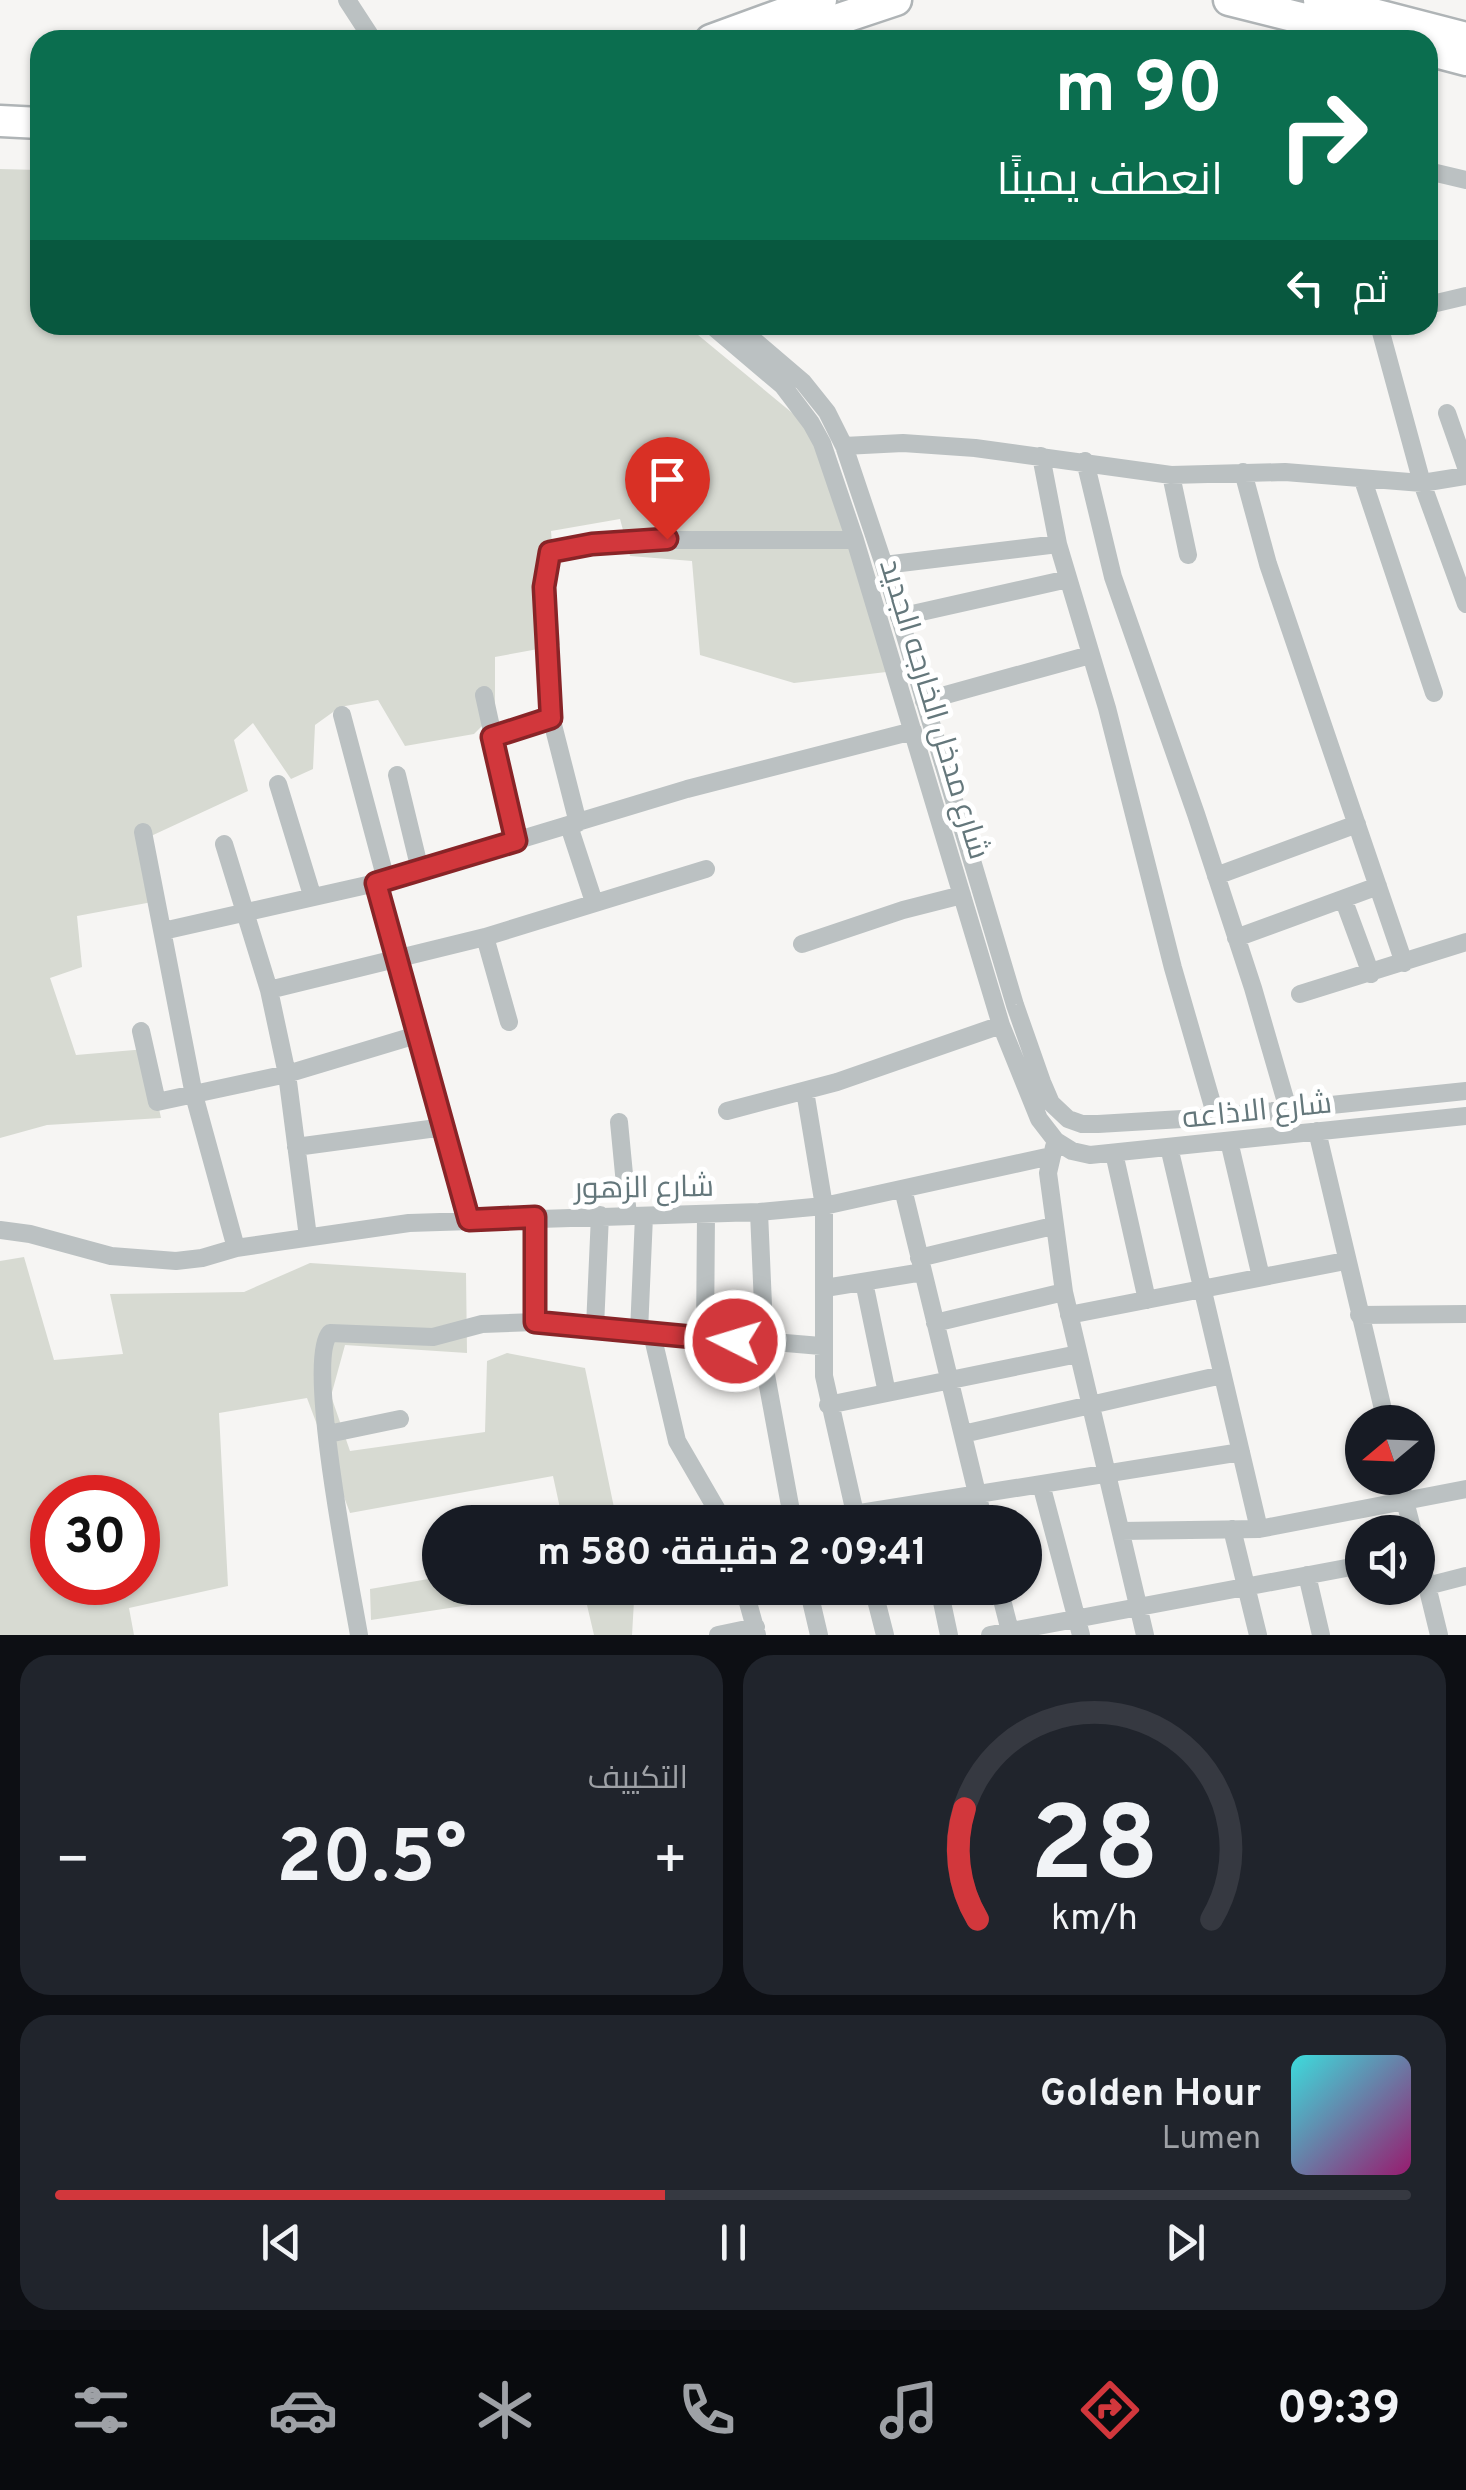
<!DOCTYPE html>
<html lang="ar">
<head>
<meta charset="utf-8">
<style>
  :root { --surface:#171b24; --page:#20242c; --text:#f1f3f6; --muted:#9ea1a6; --line:#363941; --accent:#d2373c }
  body { margin:0; font-family:Overpass,Cairo,sans-serif; background:var(--page); color:var(--text); direction:rtl; height:100vh; display:flex; flex-direction:column; font-size:38px; white-space:nowrap }
  * { box-sizing:border-box; margin:0 }
  p { font-size:32px; color:var(--muted) }
  .icon { flex:none; width:55px; height:55px; fill:none; stroke:currentColor; stroke-width:2; stroke-linecap:round; stroke-linejoin:round }
  .map { position:relative; height:1635px; overflow:hidden; direction:ltr }
  .sheet { display:flex; flex-direction:column; gap:20px; padding:20px; background:#0d0f14; flex:1 }
  .sheet>* { flex:none }
  .hud { position:absolute; left:30px; top:30px; width:1408px; height:305px; border-radius:30px; box-shadow:0 2px 8px #0004; direction:rtl; background:#0b6e4f; color:#fff; overflow:hidden }
  .needle { width:65px; rotate:251deg }
  .fabs { position:absolute; left:1345px; top:1405px; display:grid; gap:20px }
  .fabs a { display:grid; place-items:center; width:90px; height:90px; border-radius:50%; background:var(--surface); box-shadow:0 2px 8px #0004; font-size:50px }
  .speed { position:absolute; left:30px; top:1475px; display:flex; gap:20px; font-size:50px; font-weight:700; text-align:center }
  .speed>* { display:grid; place-content:center; width:130px; height:130px; border-radius:50%; background:var(--surface); box-shadow:0 2px 8px #0004; line-height:1 }
  .speed .limit { border:15px solid #d22; background:#fff; color:#111 }
  .pin { position:absolute; display:grid; place-items:center; width:85px; height:85px; color:#fff; margin:-102px -42px; border-radius:50% 50% 50% 0; rotate:-45deg; box-shadow:0 0 10px #0007 }
  .pin .icon { rotate:45deg }
  .me { position:absolute; width:110px; margin:-55px; rotate:275deg; stroke-linejoin:round; filter:drop-shadow(0 0 8px #0008) }
  .turn { display:flex; align-items:center; gap:35px; height:210px; padding:0 50px; font-size:45px }
  .turn .icon { width:130px; height:130px; stroke-width:2.5 }
  .turn b { display:block; font-size:70px; line-height:85px }
  .then { display:flex; align-items:center; height:95px; padding:0 50px; background:#0003; gap:20px; font-size:38px }
  .big { font-size:75px; font-weight:700; line-height:1.1 }
  .sheet .widget { flex:1; display:flex; flex-direction:column; justify-content:center; gap:15px; min-width:0; padding:0 35px; border-radius:30px; background:var(--page) }
  .sheet .dial { align-items:center; gap:0 }
  .dial svg { height:260px; overflow:visible; fill:none; stroke:var(--line); stroke-width:7; stroke-linecap:round; text-anchor:middle }
  .dial text { fill:var(--text); stroke:none }
  .song { display:flex; align-items:center; gap:30px }
  .cover { width:120px; height:120px; border-radius:15px; background:linear-gradient(135deg,hsl(180 70% 55%),hsl(320 70% 35%)) }
  .played { height:10px; border-radius:5px; background:linear-gradient(90deg,var(--accent) 45%,var(--line) 45%) }
  .keys { display:flex; justify-content:space-around; direction:ltr }
  .heat { display:flex; justify-content:space-between; align-items:center; font-size:55px; direction:ltr }
  .sheet .tiles { flex:1; display:grid; gap:20px; grid-template-columns:1fr 1fr }
  .widget:last-child { grid-column:span 2 }
  .trip { position:absolute; left:422px; top:1505px; width:620px; height:100px; border-radius:50px; background:var(--surface); box-shadow:0 2px 8px #0004; font-weight:700; line-height:100px; text-align:center; direction:rtl }
  .dock { display:flex; height:160px; justify-content:space-around; align-items:center; background:#090b0e; color:var(--muted) }
  .dock .icon { width:70px; height:70px }
  .dock .active { color:var(--accent) }
  .dock b { font-size:45px; color:var(--text) }
  .map>svg:first-child { display:block }
</style>
</head>
<body>
<div class="map">
<svg width="1466" height="1635" viewBox="0 0 1466 1635">
  <rect width="100%" height="100%" fill="#f6f5f3"/>
  <path fill="#d7dad2" fill-rule="evenodd" d="M 0,169 L 40,170 L 40,325 L 686,325 L 802,421 L 834,463 L 903,670 L 794,683 L 700,655 L 692,561 L 630,556 L 620,519 L 551,531 L 560,645 L 495,657 L 495,713 L 474,734 L 405,746 L 378,700 L 340,707 L 315,725 L 313,769 L 291,779 L 253,723 L 234,740 L 248,791 L 151,836 L 163,900 L 77,916 L 82,967 L 50,978 L 76,1055 L 146,1049 L 161,1118 L 47,1125 L 0,1138 Z
    M 24,1257 L 54,1360 L 123,1354 L 110,1294 L 244,1292 L 310,1263 L 466,1273 L 467,1353 L 345,1345 L 331,1396 L 350,1451 L 485,1432 L 487,1361 L 507,1353 L 585,1368 L 617,1522 L 563,1522 L 553,1476 L 350,1513 L 307,1398 L 219,1413 L 228,1586 L 129,1608 L 134,1635 L 0,1635 L 0,1261 ZM 52,1498 L 138,1498 L 138,1582 L 52,1582 Z
    M 440,1577 L 440,1588 L 581,1588 L 371,1620 L 370,1589 Z
    M 583,1588 L 631,1588 L 634,1601 L 632,1635 L 594,1635 Z"/>
  <g fill="none" stroke-linecap="round" stroke-linejoin="round">
    <g stroke="#afb4b6" stroke-width="35">
      <path id="trunk" d="M 1229,0 L 1388,40
        M 1319,0 L 1466,38
        M 711,40 L 821,0
        M 776,40 L 896,0
        M 1428,50 L 1466,60
        M 0,121 L 40,123"/>
    </g>
    <path stroke="#bbc1c2" stroke-width="18" d="M 347,0 L 373,40
      M 1428,171 L 1466,180
      M 1428,305 L 1466,296
      M 711,325 L 783,386 L 811,423 L 822,443 L 855,540 L 1001,1025 L 1039,1119 L 1056,1141 L 1072,1151 L 1090,1155 L 1466,1116
      M 736,325 L 803,382 L 827,412 L 844,446 L 884,565 L 1015,1005 L 1042,1082 L 1051,1103 L 1068,1119 L 1082,1124 L 1098,1124 L 1216,1117 L 1466,1091
      M 1379,325 L 1422,483 L 1466,604
      M 1447,413 L 1466,467
      M 844,446 L 903,443 L 975,448 L 1171,475 L 1285,472 L 1422,483 L 1466,476
      M 1041,456 L 1058,544 L 1107,708 L 1173,968 L 1216,1117
      M 1085,461 L 1113,577 L 1196,814 L 1253,988 L 1288,1109
      M 1243,472 L 1268,564 L 1404,963
      M 1171,475 L 1188,555
      M 1363,480 L 1434,693
      M 884,565 L 1058,544
      M 899,617 L 1068,579
      M 484,695 L 516,841
      M 924,701 L 1090,655
      M 342,715 L 386,880
      M 492,737 L 551,717
      M 397,775 L 420,870
      M 278,784 L 312,895
      M 578,823 L 551,717 L 544,587 L 546,564 L 551,552 L 633,540 L 855,540
      M 569,826 L 594,902
      M 143,832 L 194,1095 L 236,1248
      M 224,844 L 269,990 L 287,1074 L 308,1237
      M 1216,876 L 1357,824
      M 376,883 L 469,1220
      M 1344,901 L 1371,974
      M 163,931 L 376,883 L 687,789 L 913,731
      M 485,937 L 509,1022
      M 1236,938 L 1378,886
      M 802,944 L 903,910 L 962,895
      M 269,990 L 485,937 L 706,869
      M 1300,994 L 1466,942
      M 141,1031 L 157,1102 L 287,1074 L 420,1034
      M 805,1091 L 824,1206 L 824,1376 L 857,1522
      M 727,1111 L 837,1082 L 1001,1025
      M 619,1122 L 628,1216
      M 1317,1131 L 1386,1422
      M 1229,1141 L 1261,1277
      M 296,1147 L 444,1127
      M 1054,1147 L 1048,1173 L 1064,1292 L 1145,1635
      M 1169,1147 L 1259,1529
      M 1114,1153 L 1147,1300
      M 903,1189 L 984,1522
      M 759,1212 L 766,1375 L 793,1522
      M 535,1217 L 535,1322
      M 0,1230 L 30,1234 L 111,1256 L 176,1261 L 202,1258 L 236,1248 L 409,1223 L 759,1212 L 824,1206 L 1051,1156
      M 919,1258 L 1053,1226
      M 864,1282 L 887,1393
      M 825,1288 L 923,1272
      M 1069,1315 L 1345,1261
      M 1359,1315 L 1466,1314
      M 935,1323 L 1064,1292
      M 595,1327 L 600,1215
      M 639,1332 L 644,1216
      M 652,1334 L 677,1441 L 724,1522
      M 705,1339 L 706,1214
      M 828,1405 L 1078,1354
      M 328,1434 L 400,1419
      M 963,1434 L 1222,1375
      M 1399,1478 L 1413,1532
      M 1041,1484 L 1081,1635
      M 804,1522 L 1241,1452
      M 1232,1529 L 1258,1635
      M 1121,1531 L 1259,1529 L 1466,1489
      M 1418,1549 L 1439,1635
      M 1307,1575 L 1321,1635
      M 1427,1586 L 1466,1576
      M 744,1588 L 757,1635
      M 808,1588 L 819,1635
      M 873,1588 L 885,1635
      M 939,1588 L 949,1635
      M 999,1588 L 1011,1635
      M 359,1635 C 351,1588 305,1361 330,1333 L 433,1337 L 482,1324 L 535,1322 L 821,1346
      M 718,1635 L 756,1627
      M 990,1635 L 1362,1565"/>
    <use href="#trunk" stroke="#fff" stroke-width="30"/>
  </g>
  <g fill="none" stroke-linecap="round" stroke-linejoin="round">
    <g stroke="#882427" stroke-width="25">
      <path id="route" d="M 667,539 L 592,544 L 550,552 L 544,587 L 551,718 L 492,737 L 516,841 L 376,883 L 469,1220 L 535,1217 L 535,1322 L 735,1341"/>
    </g>
    <use href="#route" stroke="#d2373c" stroke-width="18"/>
  </g>
  <g text-anchor="middle" stroke-width="10" stroke-linejoin="round" paint-order="stroke">
    <g font-size="30" fill="#64777b" stroke="#fff">
      <text transform="translate(935 709) rotate(73)" y="10">شارع مدخل الخارجه الجديد</text>
      <text transform="translate(1257 1110) rotate(-6)" y="10">شارع الاذاعه</text>
      <text transform="translate(644 1187) rotate(-1)" y="10">شارع الزهور</text>
    </g>
  </g>
</svg>
<div class="fabs">
<a><svg class="needle" viewBox="-14 -14 28 28"><path d="M0-13l5 13h-10z" fill="#e53935"/><path d="M0 13l5-13h-10z" fill="#9ea1a6"/></svg></a>
<a><svg class="icon" aria-label="sound" viewBox="0 0 24 24"><path d="M4 9h4l5-4v14l-5-4H4zM17 9q2 3 0 6"/></svg></a>
</div>
<div class="speed"><div class="limit">30</div></div>
<div class="pin" style="left:667px;top:539px;background:#d93025"><svg class="icon" aria-label="arrive" viewBox="0 0 24 24"><path d="M6 21V4h12l-3 4 3 4H6"/></svg></div>
<svg class="me" style="left:735px;top:1341px" viewBox="-20 -20 40 40"><circle r="17" fill="#d2373c" stroke="#fff" stroke-width="3"/><path d="M0-11L8 9 0 5-8 9z" fill="#fff"/></svg>
<div class="trip">09:41 · 2 دقيقة · 580 m</div>
<div class="hud">
<div class="turn"><svg class="icon" aria-label="right" viewBox="0 0 24 24"><path d="M7 20v-9h11M14 6l5 5-5 5"/></svg><div><b>90 m</b>انعطف يمينًا</div></div>
<div class="then">ثم<svg class="icon" aria-label="left" viewBox="0 0 24 24"><path d="M17 20v-9H6M10 6l-5 5 5 5"/></svg></div>
</div>
</div>
<section class="sheet">
<div class="tiles">
<div class="widget dial"><svg viewBox="0 0 100 80">
<path d="M14 69A42 42 0 1 1 86 69"/>
<path d="M14 69A42 42 0 0 1 10 35" stroke="#d2373c"/>
<text x="50" y="56" font-size="32" font-weight="700">28</text>
<text x="50" y="72" font-size="11">km/h</text>
</svg></div>
<div class="widget"><p>التكييف</p>
<div class="heat"><a>−</a><b class="big">20.5°</b><a>+</a></div>
</div>
<div class="widget">
<div class="song"><i class="cover"></i><div><b>Golden Hour</b><p>Lumen</p></div></div>
<div class="played"></div>
<div class="keys"><svg class="icon" aria-label="previous" viewBox="0 0 24 24"><path d="M18 5L8 12l10 7zM5 5v14"/></svg><svg class="icon" aria-label="pause" viewBox="0 0 24 24"><path d="M8 5v14M16 5v14"/></svg><svg class="icon" aria-label="next" viewBox="0 0 24 24"><path d="M6 5l10 7-10 7zM19 5v14"/></svg></div>
</div>
</div>
</section>
<nav class="dock">
<b>09:39</b>
<svg class="icon active" aria-label="directions" viewBox="0 0 24 24"><path d="M12 3l9 9-9 9-9-9zM9 14v-3h6M13 9l2 2-2 2"/></svg>
<svg class="icon" aria-label="music" viewBox="0 0 24 24"><path d="M9 18V5l10-2v13"/><circle cx="6" cy="18" r="3"/><circle cx="16" cy="16" r="3"/></svg>
<svg class="icon" aria-label="phone" viewBox="0 0 24 24"><path d="M5 4h4l2 5-3 2q2 4 5 5l2-3 5 2v4C11 20 4 13 5 4z"/></svg>
<svg class="icon" aria-label="climate" viewBox="0 0 24 24"><path d="M12 3v18M4 7l16 10M4 17L20 7"/></svg>
<svg class="icon" aria-label="car" viewBox="0 0 24 24"><path d="M5 17H2v-5l4-1 3-4h7l3 4 3 1v5h-3M9 17h6M6 11h13"/><circle cx="7" cy="17" r="2"/><circle cx="17" cy="17" r="2"/></svg>
<svg class="icon" aria-label="filters" viewBox="0 0 24 24"><path d="M4 7h16M4 17h16"/><circle cx="9" cy="7" r="2"/><circle cx="15" cy="17" r="2"/></svg>
</nav>
</body>
</html>
